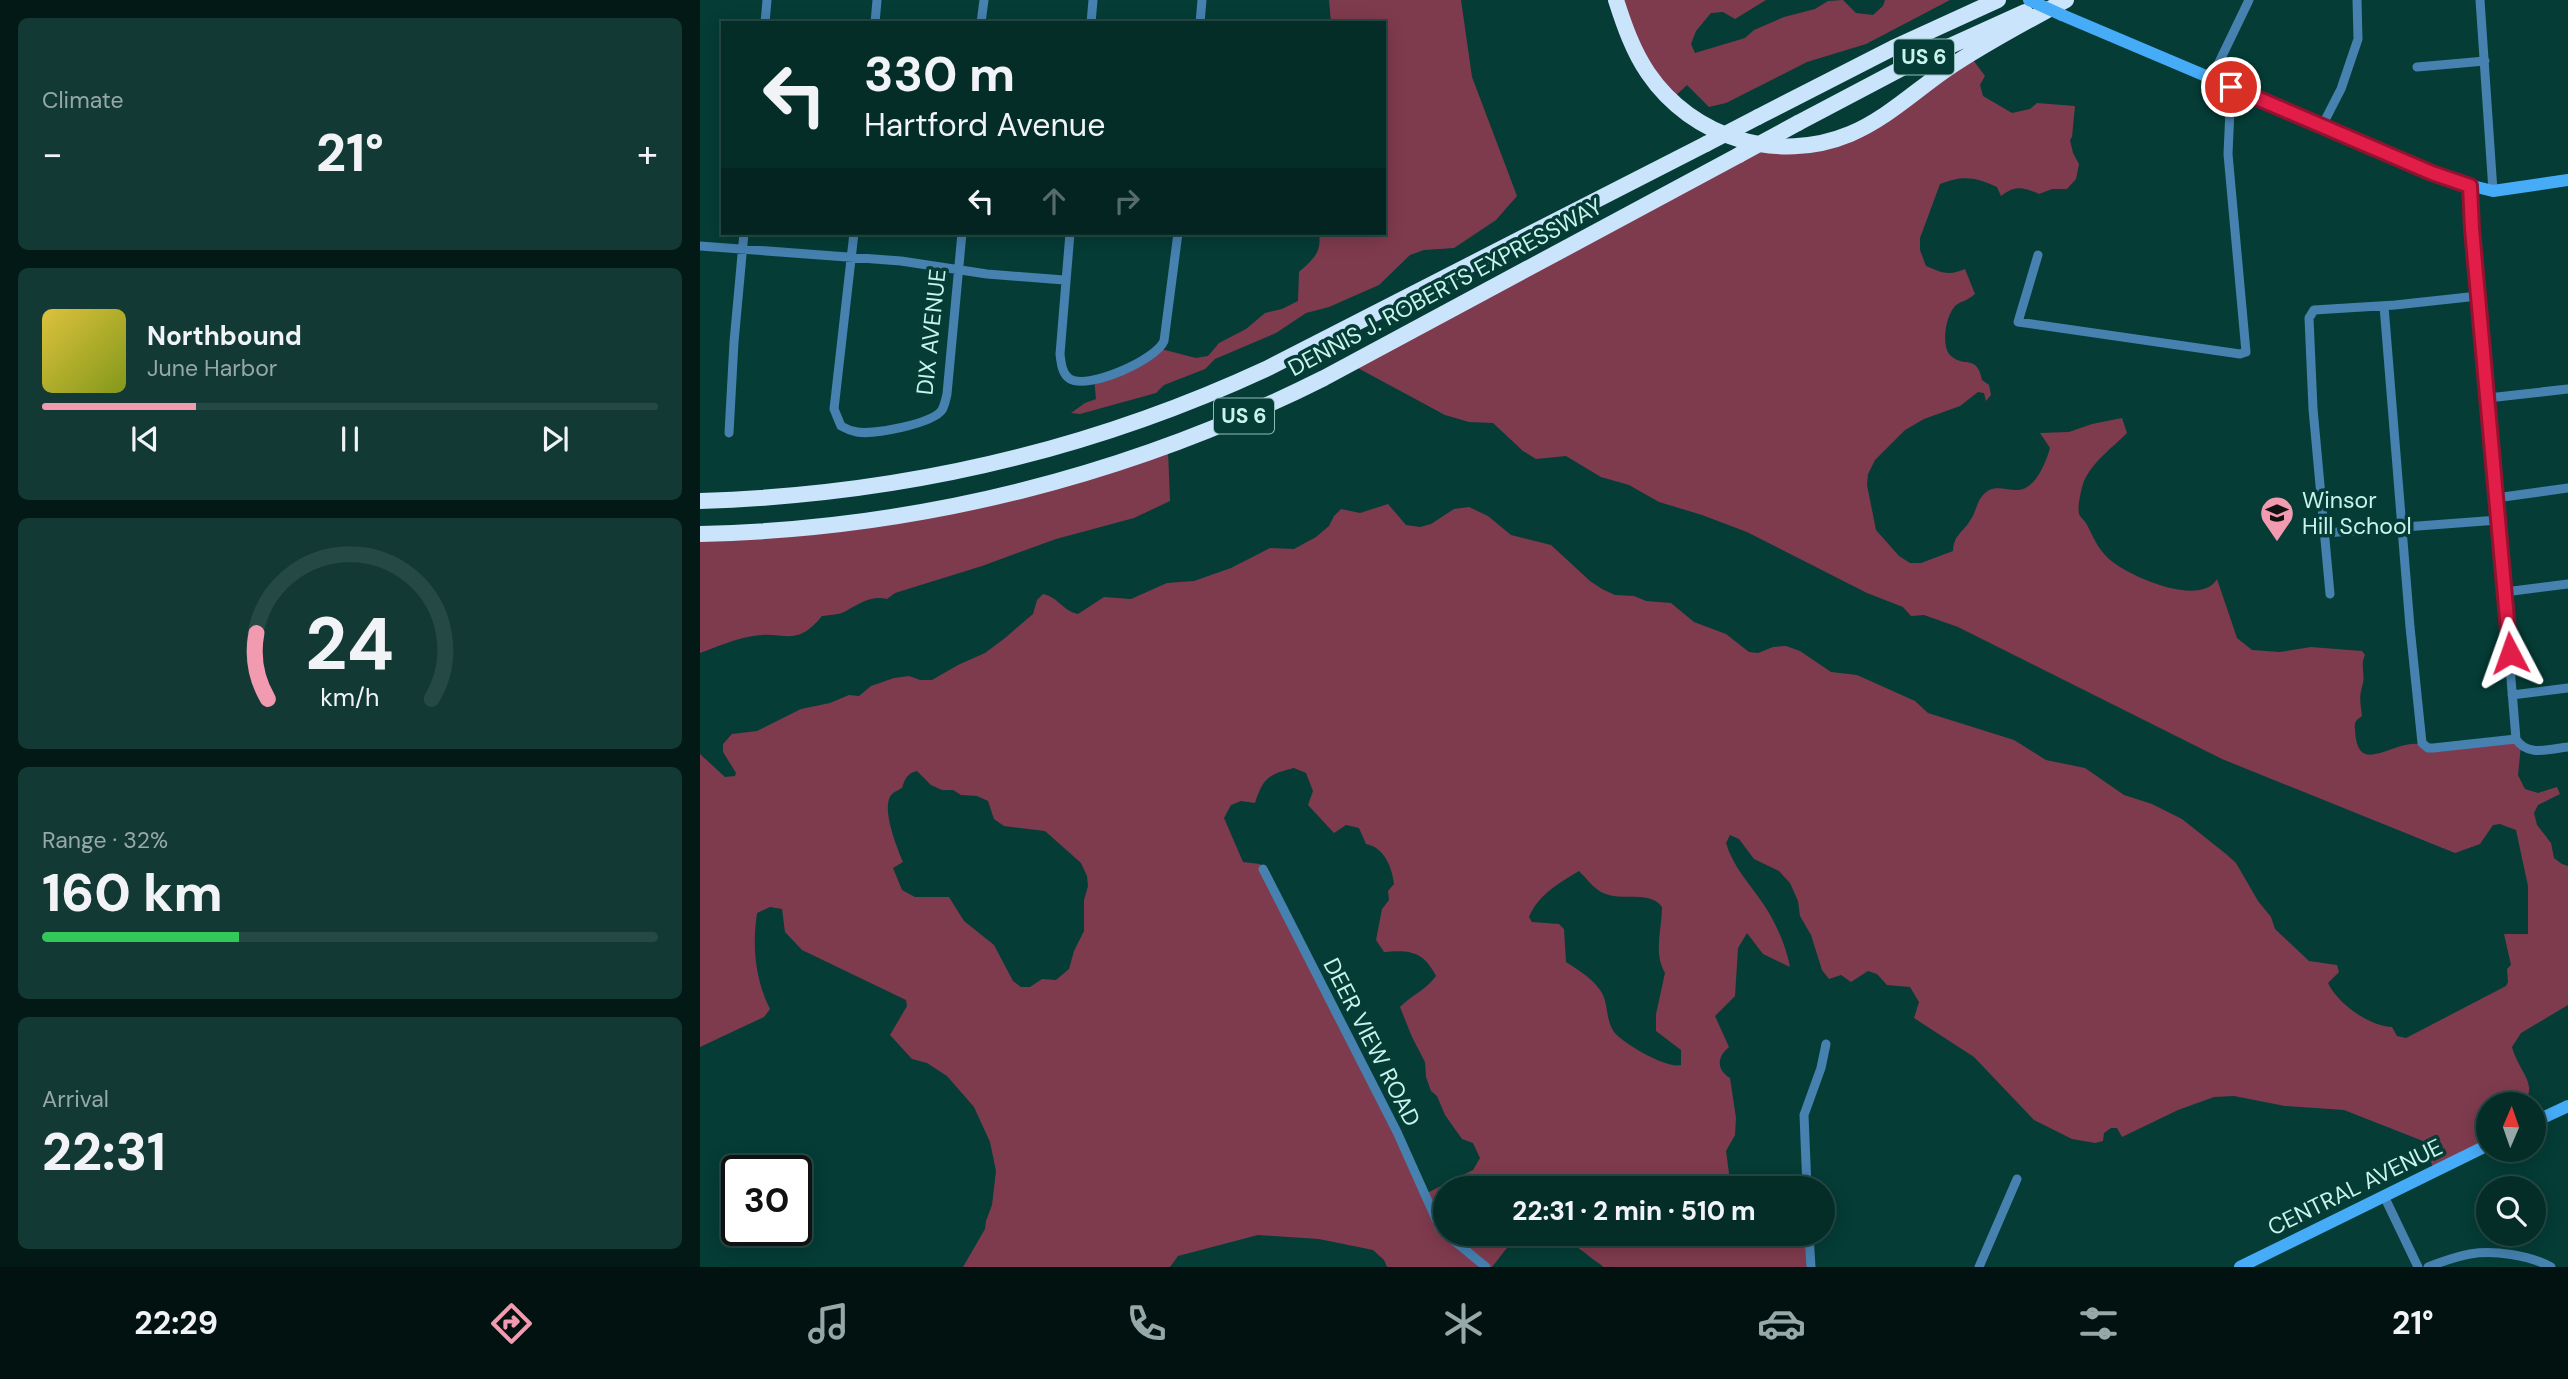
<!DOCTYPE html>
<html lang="en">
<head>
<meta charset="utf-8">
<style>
  :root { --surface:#042d28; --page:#123934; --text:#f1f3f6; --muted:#97a8a8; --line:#254945; --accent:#f29aaf }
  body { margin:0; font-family:"DM Sans",sans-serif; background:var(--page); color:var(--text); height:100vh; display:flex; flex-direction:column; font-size:26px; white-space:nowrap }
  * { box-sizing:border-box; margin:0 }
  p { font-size:23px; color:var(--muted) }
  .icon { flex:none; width:38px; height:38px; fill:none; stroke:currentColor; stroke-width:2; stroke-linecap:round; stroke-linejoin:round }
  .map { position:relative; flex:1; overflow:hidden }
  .sheet { display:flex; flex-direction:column; gap:18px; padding:18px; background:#021916; width:700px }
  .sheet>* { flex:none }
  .guide { position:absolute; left:21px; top:21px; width:665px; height:214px; border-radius:0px; box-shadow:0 4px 18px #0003,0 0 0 2px var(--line); background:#042d28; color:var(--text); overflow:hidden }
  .needle { width:46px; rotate:2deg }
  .tools { position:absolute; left:1776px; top:1092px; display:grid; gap:14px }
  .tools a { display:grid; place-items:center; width:70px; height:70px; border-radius:50%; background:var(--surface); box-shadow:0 4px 18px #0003,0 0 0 2px var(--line); font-size:35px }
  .speed { position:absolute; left:21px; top:1155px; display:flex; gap:14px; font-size:35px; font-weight:700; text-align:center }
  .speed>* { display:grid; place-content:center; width:91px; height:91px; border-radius:50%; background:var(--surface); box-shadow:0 4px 18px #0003,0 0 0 2px var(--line); line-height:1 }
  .speed .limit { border:4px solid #111; border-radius:10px; background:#fff; color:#111 }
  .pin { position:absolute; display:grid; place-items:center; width:60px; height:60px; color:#fff; margin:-30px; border:4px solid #fff; border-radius:50%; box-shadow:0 2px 7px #0007 }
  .me { position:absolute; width:77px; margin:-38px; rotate:356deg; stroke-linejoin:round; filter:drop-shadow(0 0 5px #0008) }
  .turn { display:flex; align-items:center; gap:24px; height:147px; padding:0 28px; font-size:32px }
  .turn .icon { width:91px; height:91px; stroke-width:2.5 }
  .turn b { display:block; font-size:49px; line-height:60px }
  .lanes { display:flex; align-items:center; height:66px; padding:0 28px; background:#0003; justify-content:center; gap:35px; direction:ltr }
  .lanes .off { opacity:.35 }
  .big { font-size:52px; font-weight:800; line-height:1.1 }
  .sheet .widget { flex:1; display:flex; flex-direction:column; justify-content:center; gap:10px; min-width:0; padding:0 24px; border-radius:10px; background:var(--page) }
  .sheet .dial { align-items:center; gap:0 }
  .dial svg { height:182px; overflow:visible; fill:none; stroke:var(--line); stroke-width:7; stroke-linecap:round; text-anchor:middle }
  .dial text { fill:var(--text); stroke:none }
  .song { display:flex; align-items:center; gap:21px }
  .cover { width:84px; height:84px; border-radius:10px; background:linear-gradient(135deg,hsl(50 70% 55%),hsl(70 70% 35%)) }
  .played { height:7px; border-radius:4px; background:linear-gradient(90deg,var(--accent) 25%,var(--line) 25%) }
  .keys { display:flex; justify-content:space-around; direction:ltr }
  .heat { display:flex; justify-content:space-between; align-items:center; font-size:38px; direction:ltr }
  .charge { height:10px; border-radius:5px; background:linear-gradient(90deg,#34c759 32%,var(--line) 0) }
  .trip { position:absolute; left:733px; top:1176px; width:402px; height:70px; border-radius:35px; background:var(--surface); box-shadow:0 4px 18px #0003,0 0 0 2px var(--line); font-weight:800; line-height:70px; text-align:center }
  .tabs { display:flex; height:112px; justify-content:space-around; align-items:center; background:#021210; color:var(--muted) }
  .tabs .icon { width:49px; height:49px }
  .tabs .selected { color:var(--accent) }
  .tabs b { font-size:32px; color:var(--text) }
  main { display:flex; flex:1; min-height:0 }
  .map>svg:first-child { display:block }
</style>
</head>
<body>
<main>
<section class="sheet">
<div class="widget"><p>Climate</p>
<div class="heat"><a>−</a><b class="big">21°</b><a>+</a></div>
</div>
<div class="widget">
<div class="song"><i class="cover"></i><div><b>Northbound</b><p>June Harbor</p></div></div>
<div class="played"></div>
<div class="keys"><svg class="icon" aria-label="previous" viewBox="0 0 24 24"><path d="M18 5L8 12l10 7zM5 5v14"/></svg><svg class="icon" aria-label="pause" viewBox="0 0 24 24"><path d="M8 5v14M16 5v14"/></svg><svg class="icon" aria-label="next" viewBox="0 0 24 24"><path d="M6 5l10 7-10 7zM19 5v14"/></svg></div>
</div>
<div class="widget dial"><svg viewBox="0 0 100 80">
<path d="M14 69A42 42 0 1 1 86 69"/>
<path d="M14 69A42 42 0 0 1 9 40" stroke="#f29aaf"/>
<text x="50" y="56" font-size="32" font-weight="700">24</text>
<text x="50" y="72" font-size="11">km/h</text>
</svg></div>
<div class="widget"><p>Range · 32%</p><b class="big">160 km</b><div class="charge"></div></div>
<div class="widget"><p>Arrival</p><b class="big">22:31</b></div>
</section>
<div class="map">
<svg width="1868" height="1267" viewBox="0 0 1868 1267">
  <rect width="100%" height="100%" fill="#053c36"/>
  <path fill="#7f3b4e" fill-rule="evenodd" d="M 629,0 L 761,0 L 772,77 L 817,196 L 796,220 L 754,248 L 724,250 L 710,255 L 679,285 L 629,307 L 606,313 L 576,333 L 515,359 L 505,369 L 464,385 L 456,393 L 380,414 L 371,413 L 385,403 L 396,399 L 394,378 L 420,370 L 461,349 L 496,358 L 508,356 L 519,343 L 546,329 L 565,313 L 582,309 L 598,301 L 599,272 C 613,259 622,253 619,233 L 684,233 L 684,23 L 631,23 Z
    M 917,0 L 1066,0 L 1035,19 L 1023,12 L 1011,13 L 996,31 L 991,44 L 995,53 L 1045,38 L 1054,30 L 1084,17 L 1115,9 L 1128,1 L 1143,0 L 1156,13 L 1173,15 L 1183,6 L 1185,0 L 1250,0 L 1166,44 L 1107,62 L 1026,103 L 1009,107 L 987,85 L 970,101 Z
    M 1271,57 L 1285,76 L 1280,85 L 1283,96 L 1312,113 L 1330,109 L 1337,103 L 1375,106 L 1372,137 L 1370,140 L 1373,153 L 1379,164 L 1376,179 L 1367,189 L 1352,189 L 1339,194 C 1323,187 1315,185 1301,196 L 1297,187 C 1275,177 1263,175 1240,184 L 1220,238 L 1220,250 L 1226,266 C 1242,273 1249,276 1265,269 L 1275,294 C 1267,301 1262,301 1256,305 C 1246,314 1240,346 1251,356 C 1265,368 1277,354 1282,380 L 1289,385 L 1291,395 L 1286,401 L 1284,393 L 1278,392 L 1260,406 L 1224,419 L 1205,430 L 1175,460 L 1168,474 L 1167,485 L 1176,530 L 1199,556 L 1210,563 L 1221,563 L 1253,551 C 1254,534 1263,533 1271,519 C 1276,512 1277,501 1283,495 C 1294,483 1306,491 1319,490 C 1336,488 1346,462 1350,448 L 1340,433 L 1369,432 L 1392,424 L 1422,418 L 1427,433 C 1413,447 1395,460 1386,477 C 1382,483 1377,507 1379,514 C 1380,517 1384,520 1386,523 C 1393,536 1397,548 1409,559 C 1428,576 1500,608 1517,579 L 1537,638 L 1552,650 L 1580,652 L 1611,647 L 1662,651 L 1665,655 C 1660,665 1665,673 1663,683 C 1659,698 1660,699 1662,716 C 1656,720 1654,722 1655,729 C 1657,784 1699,731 1728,747 L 1816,738 L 1821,745 L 1818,775 L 1825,789 L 1838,793 L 1857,787 L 1860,794 L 1838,805 L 1834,813 L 1837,825 L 1851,843 L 1854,858 L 1862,864 L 1868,866 L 1868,1005 L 1821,1033 L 1812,1047 C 1815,1061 1828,1076 1829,1087 C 1830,1093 1826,1097 1829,1104 L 1788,1104 L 1788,1144 L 1734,1170 L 1723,1141 L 1644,1110 L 1585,1106 L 1534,1096 L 1514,1097 L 1478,1110 L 1422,1137 L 1417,1128 L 1411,1128 L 1404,1133 L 1403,1141 L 1395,1143 L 1372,1139 L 1334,1120 L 1274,1057 L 1214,1018 L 1219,1002 L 1210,987 L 1187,985 L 1177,974 L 1168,971 L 1151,982 L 1141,975 L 1129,979 L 1122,970 L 1111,935 L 1100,916 L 1098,901 L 1090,883 L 1079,871 L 1054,859 L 1039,839 L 1030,835 L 1026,843 C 1033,867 1050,884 1064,905 C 1076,923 1086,946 1090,967 L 1063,954 L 1047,933 L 1038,948 L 1035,996 L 1015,1016 L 1029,1047 C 1017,1057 1016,1069 1030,1078 L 1036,1118 L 1035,1135 L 1026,1151 L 1031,1188 L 746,1188 L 746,1234 L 1110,1234 L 1112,1267 L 903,1267 C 899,1262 894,1261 890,1257 C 862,1232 843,1238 810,1244 L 792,1267 L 687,1267 L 684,1260 L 673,1250 L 619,1239 L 558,1235 L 478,1256 L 470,1267 L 263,1267 L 285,1229 L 286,1221 L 292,1205 L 296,1171 L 290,1142 L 274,1107 L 247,1076 L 227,1063 L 212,1059 L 190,1035 L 207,1006 L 206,1000 L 102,950 L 85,932 L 82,909 L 70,907 L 57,913 C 52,946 55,979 70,1009 L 64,1017 L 0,1047 L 0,754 L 25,777 L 35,776 L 36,773 L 23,752 L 23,744 L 32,734 L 57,731 L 101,709 L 130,703 L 149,695 L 159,696 L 171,686 L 194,678 L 209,676 L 220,680 L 232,680 L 258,665 L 285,653 L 305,638 L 333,614 L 337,600 L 343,594 C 358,597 363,611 378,614 L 404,597 L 431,599 L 467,583 L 494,581 L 531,568 L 570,548 L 594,549 L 616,537 L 629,526 L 634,516 L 641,509 L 660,513 L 688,504 L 706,525 L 720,527 L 731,524 L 754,509 L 769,507 L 788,516 L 811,535 L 851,545 L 890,581 L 902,589 L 915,595 L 934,596 L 946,601 L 971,603 L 994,622 L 1026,634 L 1049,652 L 1058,653 L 1073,647 L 1086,646 L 1100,651 L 1131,672 L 1157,675 L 1215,701 L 1228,713 L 1314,740 L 1346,760 L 1385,768 L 1424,795 L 1452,804 L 1482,819 L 1526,854 L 1536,863 L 1558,901 L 1571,917 L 1575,929 L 1609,961 L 1637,965 L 1639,972 L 1628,983 C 1638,1004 1669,1026 1692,1027 L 1697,1036 L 1706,1038 L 1806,986 L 1808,982 L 1807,969 L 1811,965 L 1804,934 L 1828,934 L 1828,886 L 1816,830 L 1800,824 L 1793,825 L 1780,844 L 1755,853 L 1522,759 L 1258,627 L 1224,615 L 1211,616 L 1203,607 L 1167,593 L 1047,532 L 1002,515 L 959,502 L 929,485 L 901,477 L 866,456 L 836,459 L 823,451 L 793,423 L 769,422 L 745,415 L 656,367 L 1058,149 L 1125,146 ZM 594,768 L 606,773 L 613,791 L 608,805 L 634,833 L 646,825 L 659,828 L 666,844 C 684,847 692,867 694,884 L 688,891 L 689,900 L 682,909 L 676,940 L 684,952 C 710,950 723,951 736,976 C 726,990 712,995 700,1007 L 712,1037 L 725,1062 L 726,1077 L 731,1091 L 737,1096 L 745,1115 L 762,1139 L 773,1143 L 780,1158 L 773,1170 L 727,1193 L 567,874 L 560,864 L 543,862 L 524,818 L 531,805 L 541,801 L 555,803 C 563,778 569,774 594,768 ZM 217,771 L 231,785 L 242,790 L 253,790 L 261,795 L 277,796 L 288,801 L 294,819 L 304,826 L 345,831 L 381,863 L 387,876 L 388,886 L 384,900 L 384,931 L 374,951 L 369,969 L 356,980 L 342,979 L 330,987 L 321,987 L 313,981 L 294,945 L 264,921 L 249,897 L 215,897 L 202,890 L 193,868 L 203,862 C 197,848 180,806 192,794 C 195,791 199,790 202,788 C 205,779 207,773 217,771 ZM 879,871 C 889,881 896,892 909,895 C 926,900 951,891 962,907 C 962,930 953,952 965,973 L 956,1014 L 956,1031 L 981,1050 L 981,1065 C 967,1069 924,1044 914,1032 C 905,1019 909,1002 900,990 C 892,978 878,970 866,962 L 864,929 L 859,924 L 832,922 L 829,917 C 838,895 859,883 879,871 Z
    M 468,451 L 470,501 L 434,518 L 356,539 L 282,566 L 195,593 L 187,599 C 171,595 157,605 144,612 C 138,615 128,615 122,616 C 95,649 85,630 53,636 C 35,639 16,647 0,653 L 0,536 L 142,527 Z"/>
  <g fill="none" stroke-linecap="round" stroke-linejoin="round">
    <path stroke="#4681b0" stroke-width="9" d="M 1780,0 L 1793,191
      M 65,23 L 67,0
      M 175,23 L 177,0
      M 281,23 L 284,0
      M 391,23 L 393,0
      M 500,23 L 502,0
      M 1717,67 L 1785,61
      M 1511,79 L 1549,0
      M 1622,126 L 1641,89 L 1658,39 L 1657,0
      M 1770,186 L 1816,739
      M 154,233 L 134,409 L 141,426 C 146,429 152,431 157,432 C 173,435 232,424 242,410 C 244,406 246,399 247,394 L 262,233
      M 370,233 L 360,354 C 361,363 362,374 370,379 C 388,390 456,360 464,341 L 478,233
      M 0,246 L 201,261 L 287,274 L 364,280
      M 1338,255 L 1318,322 L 1540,354 L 1546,352 L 1528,154 L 1531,87
      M 1684,306 L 1710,627 L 1722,743 L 1728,748 L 1733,748 L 1816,739
      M 1788,398 L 1868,389
      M 29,433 L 34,342 L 44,233
      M 1796,498 L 1868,488
      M 1625,533 L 1798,520
      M 1805,592 L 1868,584
      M 1630,594 L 1613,409 L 1609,318 L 1614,310 L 1695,305 L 1778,296
      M 1812,695 L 1868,688
      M 1816,739 C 1827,757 1849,749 1868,747
      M 563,869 L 697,1132 L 740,1228 L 746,1234
      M 1107,1188 L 1104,1115 L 1121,1068 L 1126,1044
      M 1684,1196 L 1718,1267
      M 746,1234 L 786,1267
      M 1109,1234 L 1111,1267
      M 1279,1267 L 1317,1179
      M 1728,1267 C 1741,1262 1757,1256 1770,1254 C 1794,1250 1829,1255 1851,1267"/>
    <path stroke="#47acf7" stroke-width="12" d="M 1362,15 L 1756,182 L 1793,191 L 1868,180
      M 1834,1122 L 1868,1106
      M 1540,1267 L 1788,1145"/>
    <path stroke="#cae4fb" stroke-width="16" d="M 916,0 C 924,25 933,51 948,73 C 992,138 1078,164 1150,134 C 1186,119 1215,91 1247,69 C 1285,43 1326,22 1366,0
      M 1058,117 L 1193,48 L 1298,0
      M 1098,123 L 1208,65 L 1325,12
      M 0,501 C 197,495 387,452 566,369 L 1006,144
      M 0,534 C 218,529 429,476 624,378 L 1039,155"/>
    <path stroke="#47acf7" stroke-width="12" d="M 1329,0 L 1362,15"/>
    <path stroke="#cae4fb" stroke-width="16" d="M 1006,144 L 1058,117
      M 1039,155 L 1098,123"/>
  </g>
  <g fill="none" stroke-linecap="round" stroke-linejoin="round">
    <g stroke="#92132f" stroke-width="18">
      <path id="route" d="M 1531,87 L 1732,173 L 1770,186 L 1772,229 L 1810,653"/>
    </g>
    <use href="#route" stroke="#e11d48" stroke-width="12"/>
  </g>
  <defs>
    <g id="school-pin" transform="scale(1.75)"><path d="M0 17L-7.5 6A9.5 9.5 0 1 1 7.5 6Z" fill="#f29aaf" stroke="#053c36"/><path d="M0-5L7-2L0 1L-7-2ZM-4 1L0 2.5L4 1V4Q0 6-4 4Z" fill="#111"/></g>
  </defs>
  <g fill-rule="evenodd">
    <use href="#school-pin" x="1577" y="513"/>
  </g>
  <g text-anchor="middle" stroke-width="7" stroke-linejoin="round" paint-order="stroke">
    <g fill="#053c36" stroke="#8ebdb6" stroke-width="2">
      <rect x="1194" y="39.5" width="60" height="35" rx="5"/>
      <rect x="514" y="398.5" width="60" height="35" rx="5"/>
    </g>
    <g font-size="21" font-weight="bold" fill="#c9f4ed">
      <text x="1224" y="64">US 6</text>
      <text x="544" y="423">US 6</text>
    </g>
    <g font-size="23" fill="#c9f4ed" stroke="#053c36">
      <text transform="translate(745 287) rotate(-28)" y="8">DENNIS J. ROBERTS EXPRESSWAY</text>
      <text transform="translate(231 332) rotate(-84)" y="8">DIX AVENUE</text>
      <text transform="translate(672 1042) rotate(63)" y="8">DEER VIEW ROAD</text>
      <text transform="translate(1655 1187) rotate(-26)" y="8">CENTRAL AVENUE</text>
    </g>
    <g font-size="23" fill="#c9f4ed" stroke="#053c36" text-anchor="start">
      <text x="1602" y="508">Winsor<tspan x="1602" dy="26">Hill School</tspan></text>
    </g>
  </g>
</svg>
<div class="tools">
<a><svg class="needle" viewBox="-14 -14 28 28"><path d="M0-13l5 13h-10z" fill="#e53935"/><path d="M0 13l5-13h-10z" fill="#97a8a8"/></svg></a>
<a><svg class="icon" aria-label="search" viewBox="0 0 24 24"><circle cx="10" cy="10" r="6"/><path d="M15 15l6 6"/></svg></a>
</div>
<div class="speed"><div class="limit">30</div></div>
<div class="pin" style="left:1531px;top:87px;background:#d93025"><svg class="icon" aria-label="arrive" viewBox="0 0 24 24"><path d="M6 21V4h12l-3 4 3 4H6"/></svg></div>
<svg class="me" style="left:1810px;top:653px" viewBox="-20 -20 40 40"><path d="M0-17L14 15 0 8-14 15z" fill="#e11d48" stroke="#fff" stroke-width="4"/></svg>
<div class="trip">22:31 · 2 min · 510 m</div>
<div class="guide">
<div class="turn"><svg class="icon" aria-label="left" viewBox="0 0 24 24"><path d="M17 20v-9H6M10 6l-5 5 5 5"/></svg><div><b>330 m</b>Hartford Avenue</div></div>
<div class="lanes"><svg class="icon" aria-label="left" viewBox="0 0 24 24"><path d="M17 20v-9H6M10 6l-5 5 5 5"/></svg><svg class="icon off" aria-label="ahead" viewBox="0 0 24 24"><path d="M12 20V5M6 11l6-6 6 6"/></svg><svg class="icon off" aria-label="right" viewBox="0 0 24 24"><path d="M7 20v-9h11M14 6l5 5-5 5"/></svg></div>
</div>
</div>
</main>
<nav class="tabs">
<b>22:29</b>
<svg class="icon selected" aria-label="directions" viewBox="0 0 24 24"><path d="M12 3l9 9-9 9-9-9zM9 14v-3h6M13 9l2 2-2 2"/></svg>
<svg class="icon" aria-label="music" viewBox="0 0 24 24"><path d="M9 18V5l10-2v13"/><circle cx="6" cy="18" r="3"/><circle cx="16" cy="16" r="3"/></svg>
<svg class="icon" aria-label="phone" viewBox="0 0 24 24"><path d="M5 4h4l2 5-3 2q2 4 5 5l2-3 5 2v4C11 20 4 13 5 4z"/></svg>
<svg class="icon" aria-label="climate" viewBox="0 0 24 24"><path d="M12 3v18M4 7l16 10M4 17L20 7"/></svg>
<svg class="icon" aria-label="car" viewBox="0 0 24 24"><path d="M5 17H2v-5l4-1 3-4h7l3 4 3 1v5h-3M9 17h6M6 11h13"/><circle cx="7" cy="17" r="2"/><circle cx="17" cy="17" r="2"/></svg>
<svg class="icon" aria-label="filters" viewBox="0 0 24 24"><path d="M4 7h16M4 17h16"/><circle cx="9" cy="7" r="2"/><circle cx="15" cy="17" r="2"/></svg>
<b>21°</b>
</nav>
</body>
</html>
